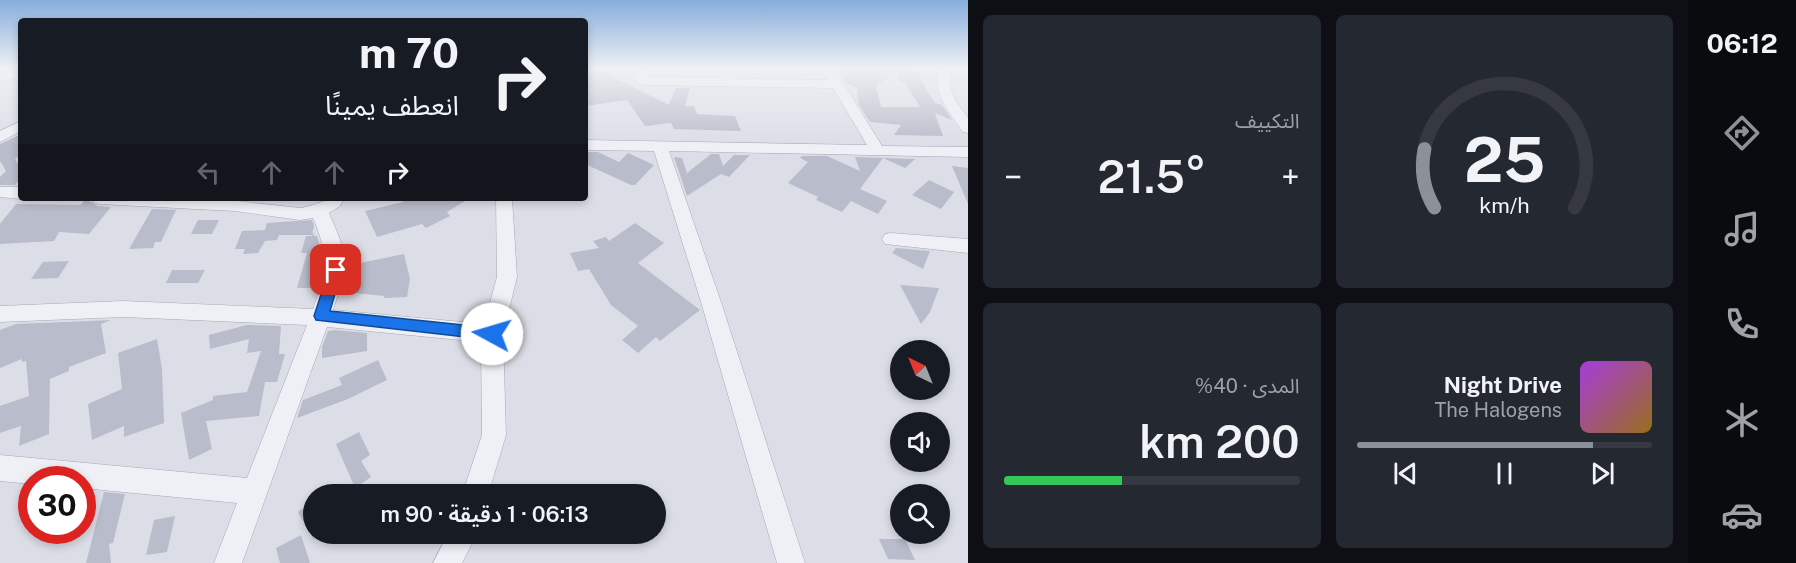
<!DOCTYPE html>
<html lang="ar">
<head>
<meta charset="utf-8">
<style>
  :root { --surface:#171b24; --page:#242831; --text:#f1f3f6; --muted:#9ea1a6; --line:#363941; --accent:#8c9099 }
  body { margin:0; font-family:"Public Sans","Noto Sans Arabic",sans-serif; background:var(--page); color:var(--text); direction:rtl; height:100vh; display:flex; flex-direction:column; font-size:22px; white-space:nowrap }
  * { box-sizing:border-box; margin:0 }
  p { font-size:20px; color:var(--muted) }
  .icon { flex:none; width:33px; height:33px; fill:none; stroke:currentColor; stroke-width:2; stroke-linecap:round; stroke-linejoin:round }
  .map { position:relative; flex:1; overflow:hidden; direction:ltr }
  .sheet { display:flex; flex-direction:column; gap:15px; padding:15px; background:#0d0f14; width:720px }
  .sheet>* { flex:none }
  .top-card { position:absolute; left:18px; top:18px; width:570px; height:183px; border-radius:6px; box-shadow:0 3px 9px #0003; direction:rtl; background:#171b24; color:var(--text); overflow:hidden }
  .needle { width:39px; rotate:317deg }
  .fabs { position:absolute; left:890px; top:340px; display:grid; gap:12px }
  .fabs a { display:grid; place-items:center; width:60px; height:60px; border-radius:50%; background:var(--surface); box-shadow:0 3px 9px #0003; font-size:30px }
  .speed { position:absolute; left:18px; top:466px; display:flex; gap:12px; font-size:30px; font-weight:700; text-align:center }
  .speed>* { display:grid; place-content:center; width:78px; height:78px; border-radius:50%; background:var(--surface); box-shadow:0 3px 9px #0003; line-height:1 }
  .speed .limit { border:9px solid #d22; background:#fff; color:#111 }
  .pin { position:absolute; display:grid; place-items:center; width:51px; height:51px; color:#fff; margin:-26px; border-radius:12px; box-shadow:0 3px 9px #0006 }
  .me { position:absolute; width:66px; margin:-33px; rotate:276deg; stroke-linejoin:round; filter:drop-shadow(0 0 4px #0008) }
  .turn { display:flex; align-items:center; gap:21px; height:126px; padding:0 30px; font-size:27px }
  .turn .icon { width:78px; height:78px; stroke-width:2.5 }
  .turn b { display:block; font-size:42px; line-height:51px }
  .lanes { display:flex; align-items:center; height:57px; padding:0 30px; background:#0003; justify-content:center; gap:30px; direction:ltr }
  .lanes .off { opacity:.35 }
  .big { font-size:45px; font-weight:600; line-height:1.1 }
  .sheet .widget { flex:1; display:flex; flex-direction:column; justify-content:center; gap:9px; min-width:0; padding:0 21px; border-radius:9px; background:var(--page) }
  .sheet .dial { align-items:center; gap:0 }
  .dial svg { height:156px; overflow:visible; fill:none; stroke:var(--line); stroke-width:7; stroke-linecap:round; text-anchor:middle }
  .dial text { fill:var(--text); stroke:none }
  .song { display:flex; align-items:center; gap:18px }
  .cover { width:72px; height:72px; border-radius:9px; background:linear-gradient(135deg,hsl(280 70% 55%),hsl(40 70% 35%)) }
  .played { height:6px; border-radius:3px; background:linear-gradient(90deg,var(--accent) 80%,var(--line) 80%) }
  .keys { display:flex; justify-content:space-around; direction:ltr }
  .heat { display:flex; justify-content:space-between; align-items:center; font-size:33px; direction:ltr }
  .charge { height:9px; border-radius:4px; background:linear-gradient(90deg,#34c759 40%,var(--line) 0) }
  .sheet .tiles { flex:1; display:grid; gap:15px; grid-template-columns:repeat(2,1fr) }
  .trip { position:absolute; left:303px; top:484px; width:363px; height:60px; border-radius:30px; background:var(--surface); box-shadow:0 3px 9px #0003; font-weight:600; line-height:60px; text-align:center; direction:rtl }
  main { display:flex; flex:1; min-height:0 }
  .menu { display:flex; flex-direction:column; width:108px; justify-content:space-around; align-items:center; background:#090b0e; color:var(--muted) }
  .menu .icon { width:42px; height:42px }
  .menu .active { color:var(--accent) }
  .menu b { font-size:27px; color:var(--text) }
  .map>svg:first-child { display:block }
</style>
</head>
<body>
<main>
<nav class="menu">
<b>06:12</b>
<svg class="icon active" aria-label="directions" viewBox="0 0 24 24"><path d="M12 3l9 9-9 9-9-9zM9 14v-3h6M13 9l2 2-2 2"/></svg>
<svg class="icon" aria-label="music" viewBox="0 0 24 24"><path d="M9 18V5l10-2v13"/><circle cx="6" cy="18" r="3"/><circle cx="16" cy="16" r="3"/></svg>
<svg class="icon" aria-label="phone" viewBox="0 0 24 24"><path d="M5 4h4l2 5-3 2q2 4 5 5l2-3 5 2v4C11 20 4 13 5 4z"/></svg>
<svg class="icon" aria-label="climate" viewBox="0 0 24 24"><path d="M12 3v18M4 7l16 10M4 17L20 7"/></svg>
<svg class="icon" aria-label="car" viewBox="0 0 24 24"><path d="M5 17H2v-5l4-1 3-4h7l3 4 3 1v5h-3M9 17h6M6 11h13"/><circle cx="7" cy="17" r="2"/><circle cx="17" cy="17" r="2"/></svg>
</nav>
<section class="sheet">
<div class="tiles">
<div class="widget dial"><svg viewBox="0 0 100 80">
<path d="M14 69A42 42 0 1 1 86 69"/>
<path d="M14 69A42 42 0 0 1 9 39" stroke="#8c9099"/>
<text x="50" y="56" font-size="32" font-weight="700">25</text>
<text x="50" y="72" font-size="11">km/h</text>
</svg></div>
<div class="widget"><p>التكييف</p>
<div class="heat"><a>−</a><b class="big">21.5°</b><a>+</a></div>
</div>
<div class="widget">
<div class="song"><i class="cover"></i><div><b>Night Drive</b><p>The Halogens</p></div></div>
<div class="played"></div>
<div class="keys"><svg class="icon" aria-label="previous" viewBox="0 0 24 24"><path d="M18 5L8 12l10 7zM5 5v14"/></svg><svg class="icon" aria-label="pause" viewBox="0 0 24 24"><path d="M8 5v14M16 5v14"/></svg><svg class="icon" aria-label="next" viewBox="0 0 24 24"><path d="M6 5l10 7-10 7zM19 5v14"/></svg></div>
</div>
<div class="widget"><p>المدى · 40%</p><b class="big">200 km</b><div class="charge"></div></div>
</div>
</section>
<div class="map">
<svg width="968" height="563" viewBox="0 0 968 563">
  <rect width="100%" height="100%" fill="#dcdee7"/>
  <path fill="#b9bcca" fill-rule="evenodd" d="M 836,68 L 901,68 L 919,71 L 923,84 L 935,103 L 942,105 L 952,120 L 935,113 L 943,136 L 894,135 L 901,125 L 870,122 L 859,105 L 857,91 L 859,89 L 846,83 L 843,78 L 845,77 L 840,74 ZM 898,70 L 900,82 L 905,83 L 920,107 L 881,107 L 876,86 Z
    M 602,71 L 669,105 L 676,88 L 690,88 L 685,106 L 694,106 L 697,114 L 735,116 L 741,131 L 674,129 L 671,123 L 645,126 L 627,100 L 585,106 L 585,75 Z
    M 21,134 L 21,155 L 15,159 L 21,169 L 21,178 L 15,185 L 0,185 L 0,177 L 6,171 L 0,161 L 0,144 Z
    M 585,152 L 598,152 L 619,162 L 628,153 L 654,165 L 635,185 L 631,185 L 585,164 Z
    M 711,154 L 719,154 L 723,166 L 734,155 L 750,155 L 729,177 L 721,174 L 687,196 L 674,157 L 682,158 L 687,173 Z
    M 802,156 L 827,156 L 860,171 L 855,157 L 915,159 L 905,168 L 883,158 L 860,189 L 887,201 L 878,214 L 851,201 L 842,212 L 816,200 L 818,197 L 788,183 L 808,162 L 800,158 Z
    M 952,166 L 968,168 L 968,204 Z
    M 929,180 L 954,192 L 941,209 L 912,195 Z
    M 400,198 L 470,198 L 447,212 L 450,216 L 426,228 L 422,224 L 377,237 L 365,211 L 403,202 Z
    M 85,199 L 98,206 L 111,207 L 89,234 L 59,232 L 54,241 L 0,244 L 0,224 L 16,204 L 81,205 Z
    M 152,209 L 176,210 L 161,242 L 155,242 L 153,248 L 129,249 Z
    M 198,220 L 219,220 L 212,234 L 191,234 Z
    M 312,220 L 314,226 L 312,235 L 279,235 L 277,240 L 265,241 L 258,253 L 243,254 L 245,249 L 235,249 L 242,231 L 265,230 L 267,223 Z
    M 635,223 L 664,243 L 638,263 L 700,310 L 660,341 L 656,337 L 638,353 L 622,340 L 638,326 L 611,305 L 589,269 L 578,271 L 570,253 L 599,248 L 593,241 L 606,237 L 609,241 Z
    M 313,232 L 314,236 L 317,236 L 322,254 L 319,256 L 322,267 L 317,288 L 297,288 L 307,253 L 301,253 L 306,236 L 312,236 Z
    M 896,248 L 930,251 L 923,269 L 892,253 Z
    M 404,254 L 410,279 L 407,297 L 384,298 L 384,296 L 354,293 L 359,279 L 360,263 Z
    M 69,261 L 58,278 L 31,279 L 43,262 Z
    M 172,270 L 205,270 L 198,283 L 166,283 Z
    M 900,285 L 939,288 L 930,312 L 921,324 Z
    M 111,320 L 101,324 L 106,353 L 69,367 L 69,371 L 50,379 L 49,434 L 19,446 L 21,426 L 0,433 L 0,406 L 29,396 L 26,361 L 22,362 L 22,359 L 0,368 L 0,330 L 16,324 Z
    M 247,325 L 281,326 L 279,354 L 285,354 L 277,382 L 265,382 L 259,416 L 206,421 L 212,449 L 189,460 L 181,413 L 213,400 L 213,396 L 247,392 L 261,351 L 247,353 L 249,339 L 210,349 L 209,335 Z
    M 335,330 L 367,333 L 367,351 L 322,358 L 322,347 L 328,331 Z
    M 157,339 L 162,369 L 164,423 L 124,437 L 124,426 L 92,440 L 88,404 L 122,389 L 118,353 Z
    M 378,360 L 387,380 L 348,399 L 297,418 L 303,400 L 342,385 L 339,378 Z
    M 359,432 L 370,455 L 361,461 L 371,477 L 355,488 L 336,444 Z
    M 104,492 L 125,494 L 113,543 L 109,544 L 111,563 L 86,563 Z
    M 314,500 L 314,540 L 298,512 Z
    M 175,516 L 167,552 L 146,555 L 154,520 Z
    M 301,535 L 310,563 L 280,563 L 276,548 Z
    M 879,539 L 905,539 L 915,560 L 888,559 Z"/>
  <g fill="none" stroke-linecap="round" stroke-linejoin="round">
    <g stroke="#a5a7b4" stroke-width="1">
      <path id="minor" d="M 21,68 L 21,76 L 0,82 L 0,74 Z
        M 633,68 L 645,68 L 648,77 L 828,80 L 822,68 L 834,68 L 882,146 L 968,147 L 968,157 L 669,151 L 721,302 L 805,563 L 777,563 L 701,302 L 654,151 L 585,150 L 585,140 L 867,145 L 833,88 L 643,85 L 636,81 Z
        M 939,68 L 951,68 L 950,85 L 955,100 L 968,118 L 968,133 L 963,132 C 949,112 932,94 939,68 Z
        M 21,121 L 21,131 L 0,142 L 0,131 Z
        M 0,187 L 21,187 L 21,198 L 23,198 L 21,199 L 0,197 Z
        M 91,198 L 210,198 L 300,208 C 319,205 325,198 344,198 L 340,206 L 329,213 C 349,258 348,264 333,310 L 484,324 L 497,277 L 496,198 L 512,198 L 517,277 L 503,334 L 506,435 L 488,495 L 462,495 L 482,435 L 481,342 L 327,327 L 242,563 L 214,563 L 237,503 L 82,488 L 82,480 L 32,480 L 32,484 L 0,481 L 0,455 L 247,478 L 307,325 L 123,317 L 0,322 L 0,306 L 123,301 L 313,309 C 327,268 330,258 313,218 L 300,220 L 235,211 L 99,204 L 93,202 Z
        M 891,233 L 968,239 L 968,253 L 885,244 L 882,239 L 885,234 Z
        M 448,534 L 477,534 L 462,563 L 433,563 Z"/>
    </g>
    <use href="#minor" fill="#eff0f6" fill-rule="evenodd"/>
  </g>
  <linearGradient id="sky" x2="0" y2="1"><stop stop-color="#87addc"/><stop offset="0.47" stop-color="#eff0f4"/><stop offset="1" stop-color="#eff0f4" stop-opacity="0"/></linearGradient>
  <rect width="968" height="146" fill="url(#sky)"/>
  <path fill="#1a73e8" stroke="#114b97" stroke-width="1.5" d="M 336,265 L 342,270 L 330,311 L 492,328 L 498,330 L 500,334 L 498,339 L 492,340 L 316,320 L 314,316 L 329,270 Z"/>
</svg>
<div class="fabs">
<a><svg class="needle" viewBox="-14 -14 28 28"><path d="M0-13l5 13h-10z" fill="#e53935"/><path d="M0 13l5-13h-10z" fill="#9ea1a6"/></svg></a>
<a><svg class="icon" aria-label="sound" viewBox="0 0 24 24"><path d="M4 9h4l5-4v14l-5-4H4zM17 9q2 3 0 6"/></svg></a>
<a><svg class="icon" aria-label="search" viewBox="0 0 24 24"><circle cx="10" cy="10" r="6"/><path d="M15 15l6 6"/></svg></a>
</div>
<div class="speed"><div class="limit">30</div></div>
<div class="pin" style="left:336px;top:270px;background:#d93025"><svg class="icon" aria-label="arrive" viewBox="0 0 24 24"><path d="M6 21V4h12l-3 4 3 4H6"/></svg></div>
<svg class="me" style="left:492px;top:334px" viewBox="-20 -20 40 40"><circle r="19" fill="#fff"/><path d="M0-13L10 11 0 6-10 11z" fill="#1a73e8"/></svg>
<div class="trip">06:13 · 1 دقيقة · 90 m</div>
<div class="top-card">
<div class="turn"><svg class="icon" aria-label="right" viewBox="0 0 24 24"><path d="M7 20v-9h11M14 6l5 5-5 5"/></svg><div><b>70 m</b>انعطف يمينًا</div></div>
<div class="lanes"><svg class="icon off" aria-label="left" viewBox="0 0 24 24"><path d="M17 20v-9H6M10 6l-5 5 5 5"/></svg><svg class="icon off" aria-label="ahead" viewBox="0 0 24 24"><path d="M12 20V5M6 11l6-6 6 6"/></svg><svg class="icon off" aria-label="ahead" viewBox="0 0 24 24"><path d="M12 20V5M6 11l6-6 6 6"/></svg><svg class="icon" aria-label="right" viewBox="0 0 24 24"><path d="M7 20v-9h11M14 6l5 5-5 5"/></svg></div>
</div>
</div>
</main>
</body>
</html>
